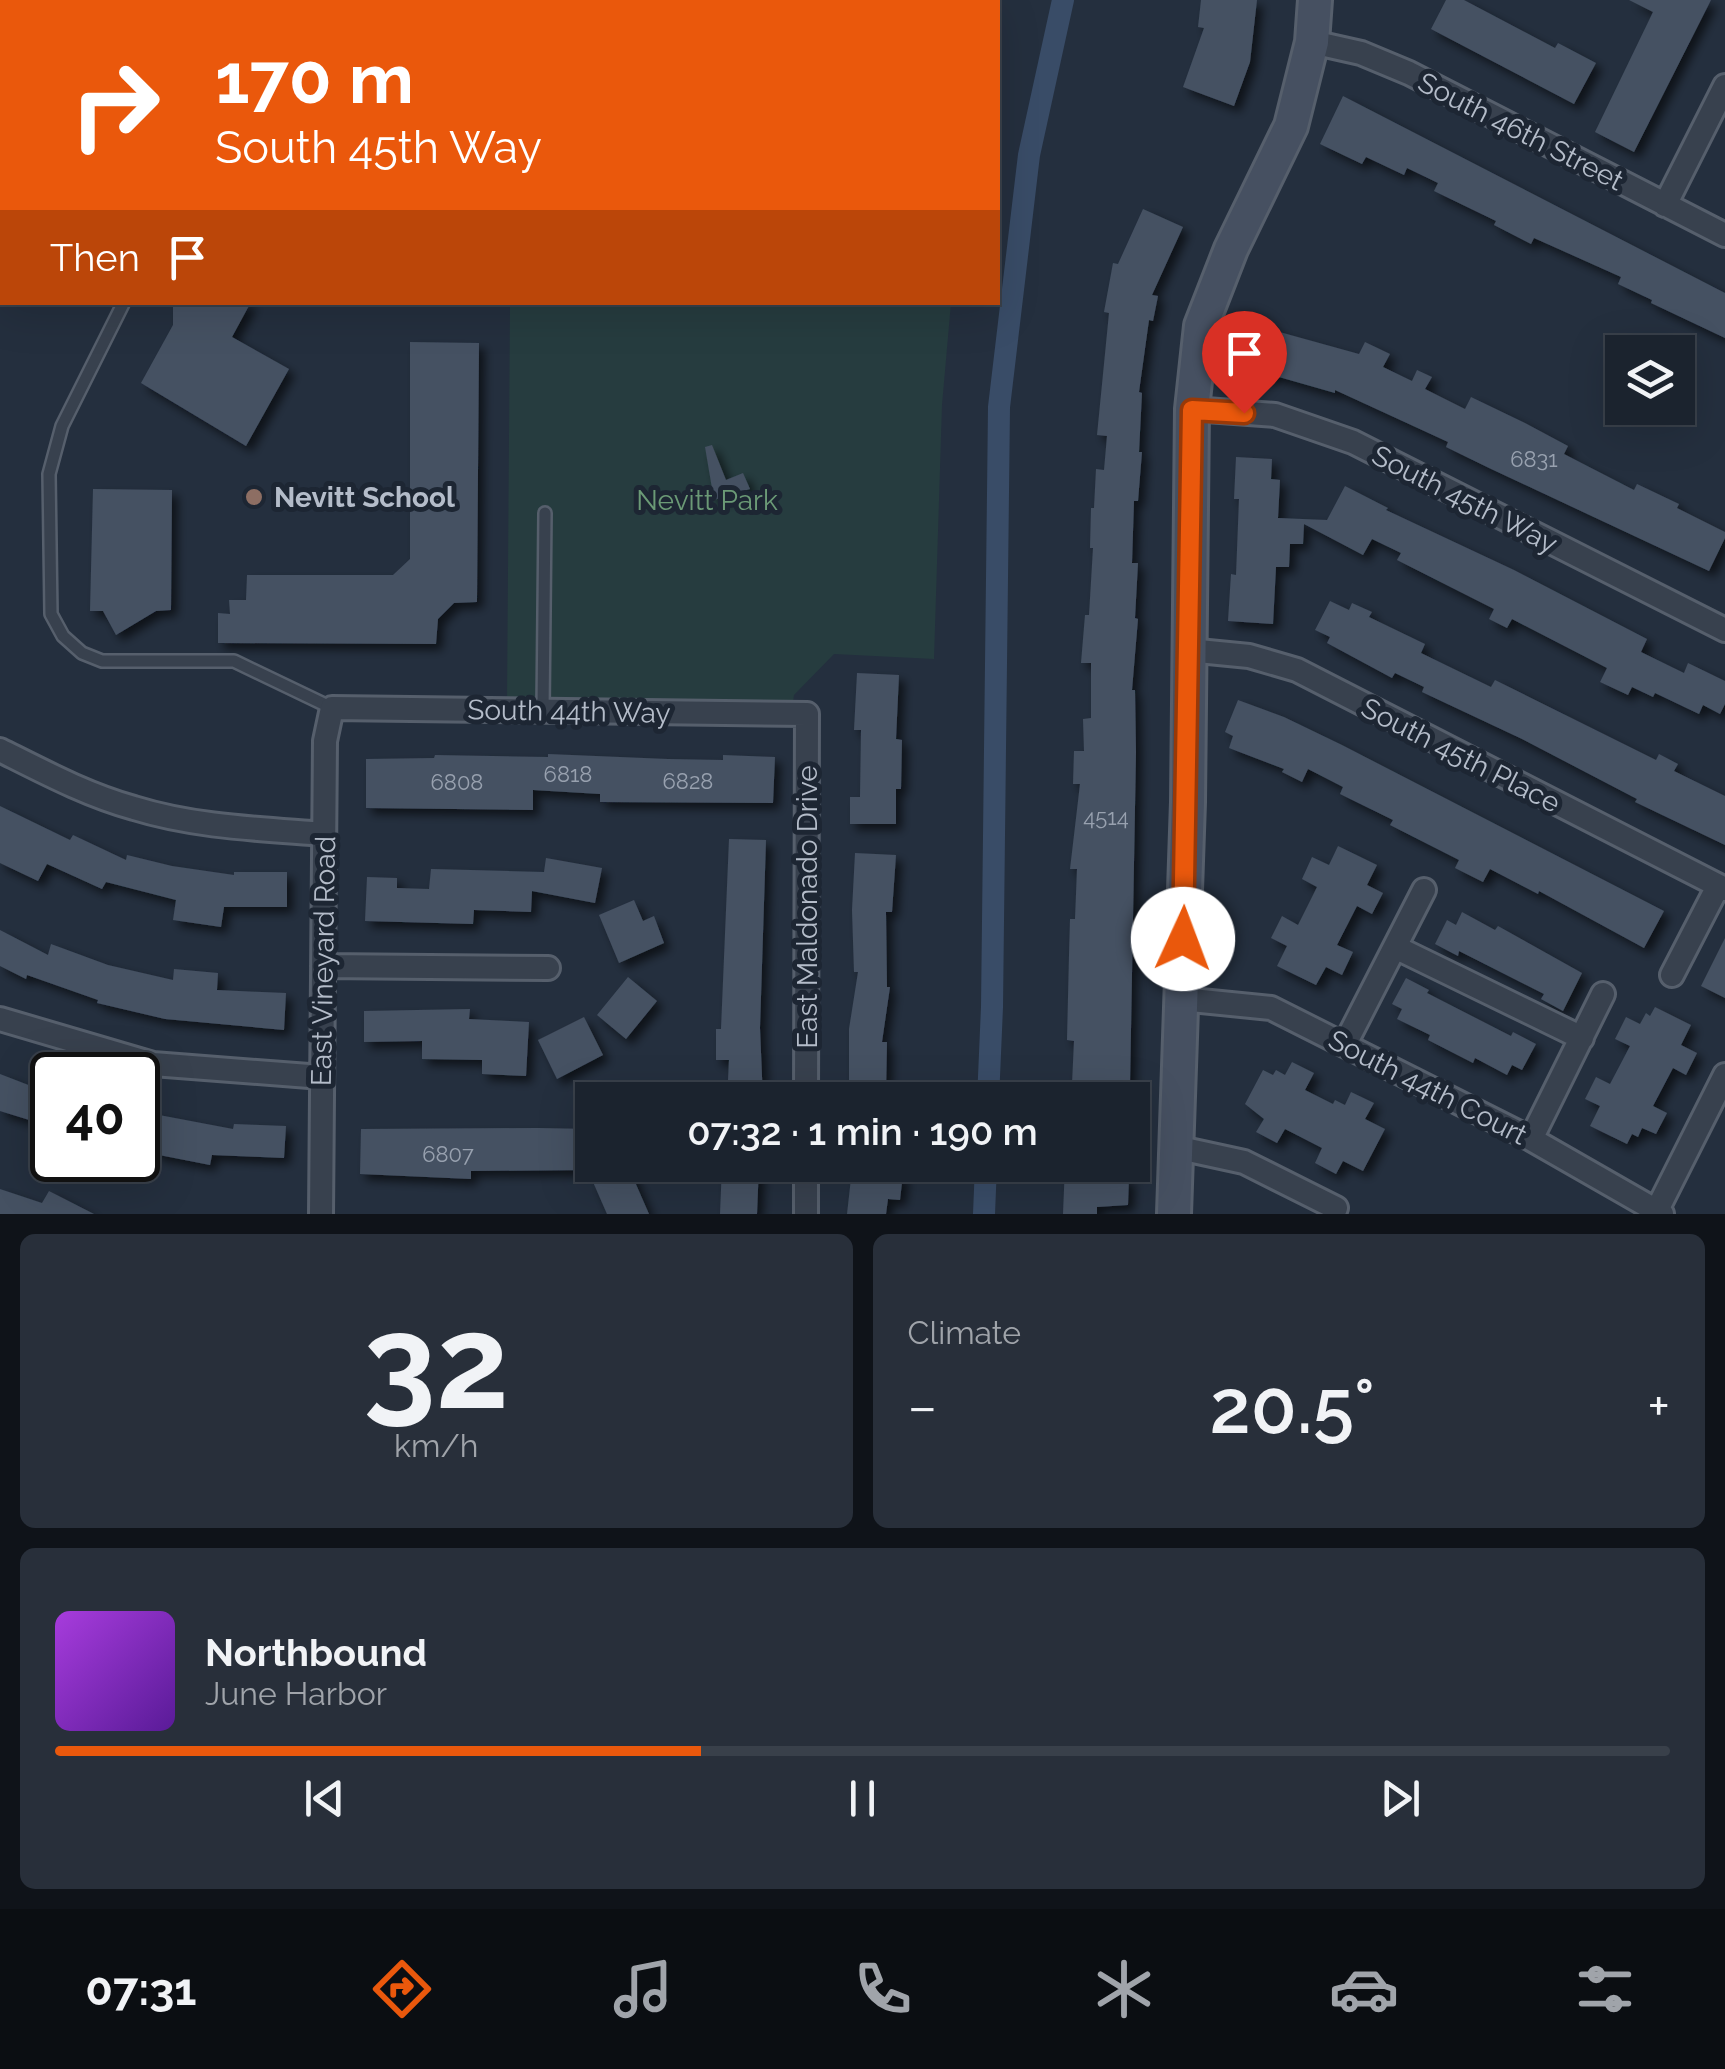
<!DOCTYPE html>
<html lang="en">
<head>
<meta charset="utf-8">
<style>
  :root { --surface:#1b232e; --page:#282f3a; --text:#f1f3f6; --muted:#a0a4aa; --line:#39404a; --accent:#ea580c }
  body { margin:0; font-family:Raleway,sans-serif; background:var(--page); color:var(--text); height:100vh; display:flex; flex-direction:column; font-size:38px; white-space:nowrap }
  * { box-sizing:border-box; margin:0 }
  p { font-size:32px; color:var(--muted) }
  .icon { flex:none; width:55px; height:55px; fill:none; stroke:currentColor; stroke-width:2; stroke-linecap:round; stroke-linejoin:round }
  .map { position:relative; height:1214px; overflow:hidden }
  .drawer { display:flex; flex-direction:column; gap:20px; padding:20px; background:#0f1319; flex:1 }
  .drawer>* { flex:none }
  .banner { position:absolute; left:0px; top:0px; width:1000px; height:305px; box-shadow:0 10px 40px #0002,0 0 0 2px var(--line); background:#ea580c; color:#fff; overflow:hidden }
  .controls { position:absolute; left:1605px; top:335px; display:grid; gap:20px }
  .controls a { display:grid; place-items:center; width:90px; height:90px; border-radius:0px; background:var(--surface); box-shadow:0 10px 40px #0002,0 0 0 2px var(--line); font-size:50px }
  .speed { position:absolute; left:30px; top:1052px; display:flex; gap:20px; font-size:50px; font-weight:700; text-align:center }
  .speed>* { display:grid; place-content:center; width:130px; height:130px; border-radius:50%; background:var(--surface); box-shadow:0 10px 40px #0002,0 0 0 2px var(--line); line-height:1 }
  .speed .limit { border:5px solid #111; border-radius:15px; background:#fff; color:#111 }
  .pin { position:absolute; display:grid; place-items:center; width:85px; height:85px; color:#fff; margin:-102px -42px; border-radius:50% 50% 50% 0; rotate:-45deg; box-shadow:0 0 10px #0007 }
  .pin .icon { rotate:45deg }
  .me { position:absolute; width:110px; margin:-55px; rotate:2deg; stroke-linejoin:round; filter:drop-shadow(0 0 8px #0008) }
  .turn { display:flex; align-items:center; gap:35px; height:210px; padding:0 50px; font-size:45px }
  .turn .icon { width:130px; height:130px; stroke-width:2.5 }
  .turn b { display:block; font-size:70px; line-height:85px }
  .then { display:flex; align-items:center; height:95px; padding:0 50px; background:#0003; gap:20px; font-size:38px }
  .big { font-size:75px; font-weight:600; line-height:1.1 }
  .drawer .widget { flex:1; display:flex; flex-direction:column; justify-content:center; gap:15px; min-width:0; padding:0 35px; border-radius:15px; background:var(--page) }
  .drawer .dial { align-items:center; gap:0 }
  .dial b { font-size:130px; line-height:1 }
  .song { display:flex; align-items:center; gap:30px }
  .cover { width:120px; height:120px; border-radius:15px; background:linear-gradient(135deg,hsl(280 70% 55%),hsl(270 70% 35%)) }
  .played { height:10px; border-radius:5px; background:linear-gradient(90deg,var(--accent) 40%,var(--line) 40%) }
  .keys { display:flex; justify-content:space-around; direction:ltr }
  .heat { display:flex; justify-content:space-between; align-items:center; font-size:55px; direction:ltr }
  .drawer .tiles { flex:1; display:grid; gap:20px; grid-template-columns:1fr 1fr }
  .widget:last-child { grid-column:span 2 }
  .trip { position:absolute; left:575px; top:1082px; width:575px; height:100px; border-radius:0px; background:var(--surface); box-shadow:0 10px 40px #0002,0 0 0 2px var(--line); font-weight:600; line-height:100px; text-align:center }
  .dock { display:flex; height:160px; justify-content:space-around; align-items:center; background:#0b0e12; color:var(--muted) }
  .dock .icon { width:70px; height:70px }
  .dock .selected { color:var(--accent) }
  .dock b { font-size:45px; color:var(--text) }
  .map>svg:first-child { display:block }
</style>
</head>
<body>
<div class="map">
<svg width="1725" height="1214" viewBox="0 0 1725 1214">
  <defs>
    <filter id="shadow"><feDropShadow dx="6" dy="6" stdDeviation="5" flood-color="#0009"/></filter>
  </defs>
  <rect width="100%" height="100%" fill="#242f3e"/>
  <path fill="#263c3f" d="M 513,0 L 989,0 L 991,1 L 513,2 Z
    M 510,303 L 951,303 L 942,405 L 934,659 L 834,654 L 794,695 L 793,702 L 507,700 Z"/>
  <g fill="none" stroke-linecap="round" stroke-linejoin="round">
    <path stroke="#394c67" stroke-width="22" d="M 988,1100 L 992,1007 L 999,407 L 1029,155 L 1063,0
      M 984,1214 L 986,1165"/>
  </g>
  <path fill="#455162" filter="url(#shadow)" d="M 1201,0 L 1257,0 L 1250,62 L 1234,106 L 1183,87 L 1204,28 L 1198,27 Z
    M 1446,0 L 1464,0 L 1555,48 L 1558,43 L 1596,63 L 1574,104 L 1431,29 Z
    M 1629,0 L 1711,0 L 1634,152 L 1595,132 L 1653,12 Z
    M 1343,96 L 1725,293 L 1725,338 L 1651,303 L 1652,300 L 1618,284 L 1621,277 L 1534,238 L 1531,244 L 1494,225 L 1496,221 L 1434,191 L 1438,183 L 1407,168 L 1404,175 L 1366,157 L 1362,164 L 1320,144 Z
    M 1143,209 L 1183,227 L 1152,295 L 1158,296 L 1153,321 L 1149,320 L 1139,392 L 1142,393 L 1139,452 L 1142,452 L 1138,501 L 1134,501 L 1132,563 L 1138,563 L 1135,618 L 1138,619 L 1132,690 L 1135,690 L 1136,752 L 1130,1086 L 1072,1084 L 1074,1041 L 1067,1040 L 1069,955 L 1070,919 L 1075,919 L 1077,869 L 1070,869 L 1080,784 L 1073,784 L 1074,751 L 1084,751 L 1083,719 L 1091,718 L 1091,663 L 1081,663 L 1085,615 L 1089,615 L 1093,548 L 1090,548 L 1091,508 L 1094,508 L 1096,469 L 1104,470 L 1107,436 L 1097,435 L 1109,313 L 1104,312 L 1113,263 L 1118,264 Z
    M 173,302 L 251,302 L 232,337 L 289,369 L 246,446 L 141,383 L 173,325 Z
    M 1240,321 L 1359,354 L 1365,342 L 1390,354 L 1383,367 L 1412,381 L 1417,370 L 1432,377 L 1425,389 L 1465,409 L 1471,397 L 1525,423 L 1568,446 L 1564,454 L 1634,490 L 1637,484 L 1679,504 L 1677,508 L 1725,532 L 1725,538 L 1709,571 L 1489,468 L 1446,447 L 1448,442 L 1335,390 L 1335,393 L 1272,375 L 1271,378 L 1229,368 Z
    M 410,342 L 479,343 L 477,602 L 454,603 L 438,619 L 436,644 L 218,643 L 218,613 L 230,614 L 229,600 L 246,600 L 247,575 L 393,575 L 410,559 Z
    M 712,445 L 726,480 L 743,473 L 750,489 L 714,500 L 705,447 Z
    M 1236,457 L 1272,459 L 1271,479 L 1280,480 L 1278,518 L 1327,520 L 1345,486 L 1388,508 L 1386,510 L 1514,570 L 1647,639 L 1641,652 L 1684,673 L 1688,663 L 1725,681 L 1725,704 L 1720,714 L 1703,705 L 1699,714 L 1655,693 L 1653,697 L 1632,687 L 1628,695 L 1600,682 L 1607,668 L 1512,619 L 1507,628 L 1489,619 L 1494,609 L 1397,560 L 1401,553 L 1372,539 L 1363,555 L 1304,524 L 1303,544 L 1290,544 L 1289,567 L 1276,567 L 1273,624 L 1228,621 L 1231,574 L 1236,575 L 1239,499 L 1234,499 Z
    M 93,489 L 172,490 L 171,610 L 156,611 L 116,635 L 103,611 L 90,611 Z
    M 1330,601 L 1349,610 L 1352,603 L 1372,612 L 1369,617 L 1425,644 L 1421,653 L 1491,687 L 1495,680 L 1656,760 L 1659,754 L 1678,764 L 1674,771 L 1725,796 L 1725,845 L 1635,802 L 1637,799 L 1522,739 L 1422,692 L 1424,687 L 1395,673 L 1392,678 L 1327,643 L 1330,637 L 1315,630 Z
    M 857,673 L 899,675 L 896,739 L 902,740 L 901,789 L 896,789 L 896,824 L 850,824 L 850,797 L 860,797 L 861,730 L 854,730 Z
    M 1238,700 L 1284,717 L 1342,745 L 1664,911 L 1644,948 L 1539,891 L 1538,894 L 1490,869 L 1483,882 L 1455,868 L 1459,860 L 1390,825 L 1393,820 L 1340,794 L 1343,787 L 1308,769 L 1302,782 L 1282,772 L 1284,769 L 1229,748 L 1233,736 L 1225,732 Z
    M 548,754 L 668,759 L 723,760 L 723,755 L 775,757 L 773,803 L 600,802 L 600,794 L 533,790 L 533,810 L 366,808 L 366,759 L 434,758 L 435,755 L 548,757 Z
    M 0,806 L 70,840 L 73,835 L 126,860 L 127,855 L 172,866 L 234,875 L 234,872 L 287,872 L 287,907 L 224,907 L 221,927 L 173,920 L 176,900 L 106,882 L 102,889 L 47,864 L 38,881 L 0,863 Z
    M 729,839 L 766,840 L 760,1028 L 763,1100 L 727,1100 L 729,1060 L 716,1060 L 716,1029 L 721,1029 Z
    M 1338,846 L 1377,865 L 1367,885 L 1383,893 L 1372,914 L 1357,906 L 1337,945 L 1353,952 L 1342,975 L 1326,967 L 1316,985 L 1277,966 L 1287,946 L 1271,938 L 1282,916 L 1298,925 L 1317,887 L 1302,879 L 1312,857 L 1329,865 Z
    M 855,853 L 896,855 L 892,912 L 886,912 L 887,987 L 890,987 L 882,1042 L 887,1042 L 886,1093 L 849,1093 L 849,1029 L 858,972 L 854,972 L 852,910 Z
    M 546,858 L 602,868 L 595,903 L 532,891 L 531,912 L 474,910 L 473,924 L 365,921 L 367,877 L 397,878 L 397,888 L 429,889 L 431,869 L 544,872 Z
    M 634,900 L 643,921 L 654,916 L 664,943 L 619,963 L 599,915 Z
    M 1462,912 L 1495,930 L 1498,926 L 1582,973 L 1563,1011 L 1541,999 L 1544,994 L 1459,951 L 1458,956 L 1435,944 L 1447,920 L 1456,925 Z
    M 0,930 L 48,955 L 51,944 L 108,965 L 173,980 L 174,969 L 218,973 L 217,990 L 286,993 L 284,1030 L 165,1019 L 97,1003 L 98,1000 L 27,975 L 26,979 L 0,966 Z
    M 1725,938 L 1725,998 L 1701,986 Z
    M 628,977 L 657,1001 L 626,1039 L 597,1015 Z
    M 1406,978 L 1429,990 L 1427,993 L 1511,1036 L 1513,1032 L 1536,1044 L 1522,1070 L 1512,1065 L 1507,1075 L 1475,1058 L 1473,1063 L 1428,1040 L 1430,1035 L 1397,1019 L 1402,1009 L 1392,1004 Z
    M 1655,1007 L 1691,1025 L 1681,1045 L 1697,1053 L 1686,1075 L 1673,1068 L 1653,1106 L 1667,1113 L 1656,1134 L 1642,1128 L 1638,1137 L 1632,1134 L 1627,1144 L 1590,1126 L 1600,1106 L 1585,1099 L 1596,1077 L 1610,1084 L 1630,1046 L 1615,1039 L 1626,1017 L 1640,1024 L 1646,1013 L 1650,1016 Z
    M 470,1009 L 469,1019 L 529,1022 L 526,1076 L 482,1074 L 482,1060 L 422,1059 L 422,1041 L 364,1042 L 364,1011 Z
    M 584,1017 L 603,1055 L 557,1079 L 538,1040 Z
    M 1292,1062 L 1314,1073 L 1305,1090 L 1333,1104 L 1335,1100 L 1345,1105 L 1351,1092 L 1374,1103 L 1365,1119 L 1385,1129 L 1363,1171 L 1343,1161 L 1336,1174 L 1315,1163 L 1322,1148 L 1285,1129 L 1277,1143 L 1256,1132 L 1264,1119 L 1245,1104 L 1263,1070 L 1273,1075 L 1276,1070 L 1285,1075 Z
    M 0,1074 L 31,1086 L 32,1082 L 52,1089 L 52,1127 L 0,1111 Z
    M 138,1111 L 233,1129 L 234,1124 L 286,1126 L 284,1158 L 212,1155 L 210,1165 L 154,1154 L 155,1149 L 138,1145 Z
    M 538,1128 L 592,1129 L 592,1170 L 471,1171 L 471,1179 L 360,1174 L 361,1129 Z
    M 722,1165 L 759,1165 L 757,1214 L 720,1214 Z
    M 1065,1165 L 1097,1165 L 1097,1177 L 1129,1178 L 1128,1205 L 1097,1207 L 1097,1214 L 1063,1214 Z
    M 628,1166 L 649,1214 L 607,1214 L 593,1182 Z
    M 852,1169 L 903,1174 L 900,1200 L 888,1199 L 886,1214 L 847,1214 Z
    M 0,1189 L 42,1203 L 49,1191 L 94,1214 L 0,1214 Z"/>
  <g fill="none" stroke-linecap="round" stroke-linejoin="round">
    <g stroke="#565f6c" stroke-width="16">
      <path id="lane" d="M 469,2 L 469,0
        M 124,302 L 62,426 L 49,474 L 51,614 L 63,636 L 82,653 L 102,661 L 234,661 L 332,708
        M 543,710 L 545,513"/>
    </g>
    <g stroke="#565f6c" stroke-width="28">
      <path id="street" d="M 1312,42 L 1361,53 L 1409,73 L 1725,235
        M 0,118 L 2,119
        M 1665,205 L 1725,86
        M 0,257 L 2,252
        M 1192,409 L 1275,415 L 1353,442 L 1725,630
        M 1188,650 L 1249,656 L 1297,670 L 1725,889
        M 0,750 C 44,772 87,795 134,808 C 195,827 261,829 324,834
        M 1395,947 L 1582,1038
        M 323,966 L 548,968
        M 1672,975 L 1718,886
        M 1181,999 L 1271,1008 L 1531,1139 L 1662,1214
        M 0,1019 L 153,1064 L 322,1077
        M 1345,1044 L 1424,890
        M 1531,1139 L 1603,994
        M 1175,1147 L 1244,1162 L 1336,1208
        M 321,1214 L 325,741 L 332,708 L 807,714 L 806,1100
        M 806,1214 L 806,1165
        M 1655,1214 L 1725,1075"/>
    </g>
    <g stroke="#565f6c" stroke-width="38">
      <path id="secondary" d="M 1174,1214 L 1188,802 L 1192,409 L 1201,326 L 1231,249 L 1291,126 L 1312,42 L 1315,0"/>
    </g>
    <use href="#lane" stroke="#38414e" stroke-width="11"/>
    <use href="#street" stroke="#38414e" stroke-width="22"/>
    <use href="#secondary" stroke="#465061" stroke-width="32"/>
  </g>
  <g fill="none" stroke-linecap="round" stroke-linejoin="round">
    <g stroke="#983908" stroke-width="25">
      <path id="route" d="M 1183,939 L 1192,410 L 1244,413"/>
    </g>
    <use href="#route" stroke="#ea580c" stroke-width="18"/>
  </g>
  <circle fill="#8d6e63" stroke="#1d2633" stroke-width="4" cx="254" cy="497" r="10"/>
  <g text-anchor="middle" stroke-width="10" stroke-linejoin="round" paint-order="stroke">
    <g font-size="22" fill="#98a1af">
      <text x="1534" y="467">6831</text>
      <text x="568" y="782">6818</text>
      <text x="688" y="789">6828</text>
      <text x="457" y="790">6808</text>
      <text x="1106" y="825">4514</text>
      <text x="448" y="1162">6807</text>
    </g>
    <g font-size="28" fill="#b4bcc9" stroke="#1d2633">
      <text transform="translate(1521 131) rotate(27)" y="10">South 46th Street</text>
      <text transform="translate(1465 499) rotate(27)" y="10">South 45th Way</text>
      <text transform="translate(569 711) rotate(1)" y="10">South 44th Way</text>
      <text transform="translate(1461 755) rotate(27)" y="10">South 45th Place</text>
      <text transform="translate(807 907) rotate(-90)" y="10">East Maldonado Drive</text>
      <text transform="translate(323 961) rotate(-89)" y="10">East Vineyard Road</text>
      <text transform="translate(1428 1087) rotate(27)" y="10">South 44th Court</text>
    </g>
    <g font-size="28" font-weight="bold" fill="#b4bcc9" stroke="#1d2633" text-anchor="start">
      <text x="274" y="507">Nevitt School</text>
    </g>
    <g font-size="28" fill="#6b9a76" stroke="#1d2633">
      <text x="707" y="510">Nevitt Park</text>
    </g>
  </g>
</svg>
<div class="controls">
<a><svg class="icon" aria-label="layers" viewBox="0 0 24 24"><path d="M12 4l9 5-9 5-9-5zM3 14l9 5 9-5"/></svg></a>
</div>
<div class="speed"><div class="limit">40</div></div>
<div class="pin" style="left:1244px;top:413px;background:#d93025"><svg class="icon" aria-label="arrive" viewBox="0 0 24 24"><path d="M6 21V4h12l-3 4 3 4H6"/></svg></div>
<svg class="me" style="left:1183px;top:939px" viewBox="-20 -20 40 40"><circle r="19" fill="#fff"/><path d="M0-13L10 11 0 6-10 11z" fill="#ea580c"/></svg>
<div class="trip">07:32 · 1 min · 190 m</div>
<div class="banner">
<div class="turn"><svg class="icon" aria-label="right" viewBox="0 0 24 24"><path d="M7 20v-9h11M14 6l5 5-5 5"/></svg><div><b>170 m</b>South 45th Way</div></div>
<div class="then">Then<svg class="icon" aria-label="arrive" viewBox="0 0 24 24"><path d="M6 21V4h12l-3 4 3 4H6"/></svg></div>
</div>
</div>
<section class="drawer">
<div class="tiles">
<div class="widget dial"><b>32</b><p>km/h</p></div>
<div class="widget"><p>Climate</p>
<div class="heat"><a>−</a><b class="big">20.5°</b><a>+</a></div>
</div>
<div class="widget">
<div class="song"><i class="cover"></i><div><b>Northbound</b><p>June Harbor</p></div></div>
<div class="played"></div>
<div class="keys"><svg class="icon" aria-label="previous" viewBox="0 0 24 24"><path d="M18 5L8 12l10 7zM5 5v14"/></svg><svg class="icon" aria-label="pause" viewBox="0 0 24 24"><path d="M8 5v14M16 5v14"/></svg><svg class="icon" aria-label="next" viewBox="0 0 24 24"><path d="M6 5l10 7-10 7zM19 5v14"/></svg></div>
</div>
</div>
</section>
<nav class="dock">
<b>07:31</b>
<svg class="icon selected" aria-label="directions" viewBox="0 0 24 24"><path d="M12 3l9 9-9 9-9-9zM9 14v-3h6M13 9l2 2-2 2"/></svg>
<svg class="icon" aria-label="music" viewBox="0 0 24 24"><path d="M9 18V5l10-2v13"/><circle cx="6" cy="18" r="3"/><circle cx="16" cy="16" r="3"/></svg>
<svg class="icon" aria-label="phone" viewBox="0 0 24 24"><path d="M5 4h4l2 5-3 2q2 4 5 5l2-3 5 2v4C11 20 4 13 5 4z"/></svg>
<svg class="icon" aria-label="climate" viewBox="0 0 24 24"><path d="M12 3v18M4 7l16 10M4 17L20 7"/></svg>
<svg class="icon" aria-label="car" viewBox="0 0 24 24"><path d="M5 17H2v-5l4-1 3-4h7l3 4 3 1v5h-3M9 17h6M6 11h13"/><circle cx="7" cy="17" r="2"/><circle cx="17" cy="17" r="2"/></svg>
<svg class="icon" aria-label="filters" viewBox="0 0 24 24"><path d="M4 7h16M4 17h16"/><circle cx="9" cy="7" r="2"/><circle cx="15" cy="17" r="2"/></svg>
</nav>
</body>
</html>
